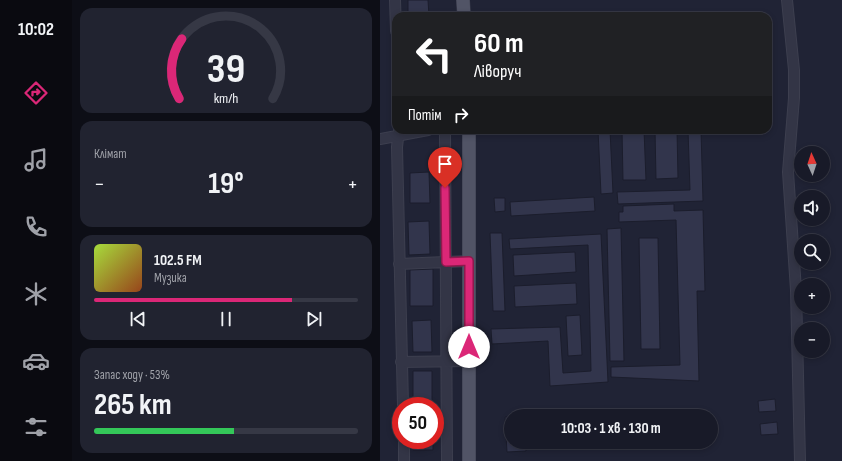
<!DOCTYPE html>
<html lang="uk">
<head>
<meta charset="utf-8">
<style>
  :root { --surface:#181a28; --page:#212330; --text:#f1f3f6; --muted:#9fa1a8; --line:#363845; --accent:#db2777 }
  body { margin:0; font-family:"Sofia Sans Condensed",sans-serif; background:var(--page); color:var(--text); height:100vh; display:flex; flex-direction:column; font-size:15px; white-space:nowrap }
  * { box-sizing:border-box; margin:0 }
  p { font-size:13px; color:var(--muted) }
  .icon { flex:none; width:22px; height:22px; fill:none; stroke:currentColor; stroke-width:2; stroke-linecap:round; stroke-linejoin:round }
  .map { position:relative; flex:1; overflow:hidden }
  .drawer { display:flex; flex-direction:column; gap:8px; padding:8px; background:#0d0e16; width:308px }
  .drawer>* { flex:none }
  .guide { position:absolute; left:12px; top:12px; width:380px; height:122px; border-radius:12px; box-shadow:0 2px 6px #0003,0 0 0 1px var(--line); background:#202124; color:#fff; overflow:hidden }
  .needle { width:26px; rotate:357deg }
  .fabs { position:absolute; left:414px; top:146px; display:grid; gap:8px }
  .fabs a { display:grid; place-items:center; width:36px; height:36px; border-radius:50%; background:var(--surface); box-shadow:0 2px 6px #0003,0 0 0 1px var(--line); font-size:20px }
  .speed { position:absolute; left:12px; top:397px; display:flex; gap:8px; font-size:20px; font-weight:700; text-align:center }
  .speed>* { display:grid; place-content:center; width:52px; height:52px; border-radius:50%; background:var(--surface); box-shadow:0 2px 6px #0003,0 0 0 1px var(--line); line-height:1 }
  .speed .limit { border:6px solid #d22; background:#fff; color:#111 }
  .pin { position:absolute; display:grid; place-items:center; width:34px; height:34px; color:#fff; margin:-41px -17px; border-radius:50% 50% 50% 0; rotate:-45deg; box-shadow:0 0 4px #0007 }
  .pin .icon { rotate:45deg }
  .me { position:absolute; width:44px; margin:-22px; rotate:0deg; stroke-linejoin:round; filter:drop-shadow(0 0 3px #0008) }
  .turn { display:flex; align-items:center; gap:14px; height:84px; padding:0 16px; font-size:18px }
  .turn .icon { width:52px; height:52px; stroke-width:2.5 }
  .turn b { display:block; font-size:28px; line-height:34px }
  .then { display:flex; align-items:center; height:38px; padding:0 16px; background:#0003; gap:8px; font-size:15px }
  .big { font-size:30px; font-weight:700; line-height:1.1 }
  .drawer .card { flex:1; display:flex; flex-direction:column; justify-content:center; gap:6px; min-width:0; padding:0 14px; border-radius:12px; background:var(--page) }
  .drawer .dial { align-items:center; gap:0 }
  .dial svg { height:104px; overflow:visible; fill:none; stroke:var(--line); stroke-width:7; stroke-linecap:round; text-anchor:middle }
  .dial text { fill:var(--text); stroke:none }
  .song { display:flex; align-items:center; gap:12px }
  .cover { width:48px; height:48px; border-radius:6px; background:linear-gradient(135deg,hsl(80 70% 55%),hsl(20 70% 35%)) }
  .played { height:4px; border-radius:2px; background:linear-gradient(90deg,var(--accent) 75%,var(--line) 75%) }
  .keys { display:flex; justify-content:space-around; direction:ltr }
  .heat { display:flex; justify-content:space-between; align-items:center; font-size:22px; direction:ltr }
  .charge { height:6px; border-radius:3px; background:linear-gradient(90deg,#34c759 53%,var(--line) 0) }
  .trip { position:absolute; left:124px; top:409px; width:214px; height:40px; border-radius:20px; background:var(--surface); box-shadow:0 2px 6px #0003,0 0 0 1px var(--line); font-weight:700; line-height:40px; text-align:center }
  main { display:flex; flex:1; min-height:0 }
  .dock { display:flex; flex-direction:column; width:72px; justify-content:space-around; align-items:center; background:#0a0a10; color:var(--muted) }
  .dock .icon { width:28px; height:28px }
  .dock .on { color:var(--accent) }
  .dock b { font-size:18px; color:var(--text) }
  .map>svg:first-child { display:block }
</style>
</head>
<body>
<main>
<nav class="dock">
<b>10:02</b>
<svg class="icon on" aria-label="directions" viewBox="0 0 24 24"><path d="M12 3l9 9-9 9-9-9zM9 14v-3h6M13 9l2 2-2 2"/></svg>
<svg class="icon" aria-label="music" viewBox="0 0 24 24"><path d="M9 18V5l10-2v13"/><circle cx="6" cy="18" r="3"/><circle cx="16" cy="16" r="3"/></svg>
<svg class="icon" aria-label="phone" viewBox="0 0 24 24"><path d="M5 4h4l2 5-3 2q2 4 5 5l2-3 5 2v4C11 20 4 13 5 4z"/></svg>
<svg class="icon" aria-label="climate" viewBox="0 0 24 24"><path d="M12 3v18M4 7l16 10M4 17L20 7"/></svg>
<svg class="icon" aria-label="car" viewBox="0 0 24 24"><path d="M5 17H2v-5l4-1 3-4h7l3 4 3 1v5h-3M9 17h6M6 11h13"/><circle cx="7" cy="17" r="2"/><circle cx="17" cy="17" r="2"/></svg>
<svg class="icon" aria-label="filters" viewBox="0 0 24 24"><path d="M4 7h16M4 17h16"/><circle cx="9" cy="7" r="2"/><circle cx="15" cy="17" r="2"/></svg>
</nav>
<section class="drawer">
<div class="card dial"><svg viewBox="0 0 100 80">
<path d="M14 69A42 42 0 1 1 86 69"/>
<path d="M14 69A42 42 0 0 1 16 23" stroke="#db2777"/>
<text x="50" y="56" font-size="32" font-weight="700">39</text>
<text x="50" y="72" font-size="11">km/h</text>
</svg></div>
<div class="card"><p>Клімат</p>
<div class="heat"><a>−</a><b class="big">19°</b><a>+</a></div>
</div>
<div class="card">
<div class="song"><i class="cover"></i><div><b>102.5 FM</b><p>Музика</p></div></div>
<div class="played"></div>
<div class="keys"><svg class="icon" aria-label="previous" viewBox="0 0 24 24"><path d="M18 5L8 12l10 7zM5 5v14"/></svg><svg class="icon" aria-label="pause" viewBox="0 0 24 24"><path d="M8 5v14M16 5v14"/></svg><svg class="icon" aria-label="next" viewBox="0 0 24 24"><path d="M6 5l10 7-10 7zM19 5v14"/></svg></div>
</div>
<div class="card"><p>Запас ходу · 53%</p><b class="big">265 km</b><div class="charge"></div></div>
</section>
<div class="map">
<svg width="462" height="461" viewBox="0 0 462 461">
  <rect width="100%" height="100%" fill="#202335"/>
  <path fill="#32354c" stroke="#1b1d2c" d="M 28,0 L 48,0 L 49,16 L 28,16 Z
    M 218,130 L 230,130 L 233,193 L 221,194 Z
    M 242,130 L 264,130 L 266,180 L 243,180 Z
    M 275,130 L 297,130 L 298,178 L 276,179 Z
    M 308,130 L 321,130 L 323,201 L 238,204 L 237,192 L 310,190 Z
    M 49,172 L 50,203 L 30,203 L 30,173 Z
    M 214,197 L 215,211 L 131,216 L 130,202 Z
    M 114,198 L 125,198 L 125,211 L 115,212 Z
    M 294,204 L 294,211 L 323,210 L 325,291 L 317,291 L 319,381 L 231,377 L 231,367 L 300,365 L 296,220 L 239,222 L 239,212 L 243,212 L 243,206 Z
    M 49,221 L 50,254 L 29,255 L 28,222 Z
    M 241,228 L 244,361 L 230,361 L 227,229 Z
    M 110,233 L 122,233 L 125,311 L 113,311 Z
    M 221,234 L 228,382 L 170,386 L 168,341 L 112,344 L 111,329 L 180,327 L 183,373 L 211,371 L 208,245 L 130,249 L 129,239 Z
    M 259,238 L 278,238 L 280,349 L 261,349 Z
    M 195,252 L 196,272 L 134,276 L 133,255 Z
    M 53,269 L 53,306 L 30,306 L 30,270 Z
    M 196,283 L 197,304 L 135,307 L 134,286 Z
    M 200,315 L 202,355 L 188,356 L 186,316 Z
    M 51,320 L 52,352 L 33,352 L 32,321 Z
    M 33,371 L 52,371 L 52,402 L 33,402 Z
    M 395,399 L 396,411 L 379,412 L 378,401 Z
    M 125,417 L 131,417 L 131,442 L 146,442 L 146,451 L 127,452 Z
    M 397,422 L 398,434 L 381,435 L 380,424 Z
    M 33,440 L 53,440 L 53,450 L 33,450 Z"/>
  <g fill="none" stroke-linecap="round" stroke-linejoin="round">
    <g stroke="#3d3f4f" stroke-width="12">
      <path id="minor" d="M 15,0 L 16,31
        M 407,0 L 414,70 L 414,98 L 408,172 L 416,290 L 420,461
        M 19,130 L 17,147 L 23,406
        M 65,130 L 67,461
        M 0,139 L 48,130
        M 19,264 L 89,261
        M 21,362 L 89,361
        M 24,440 L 24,461"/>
    </g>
    <g stroke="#3d3f4f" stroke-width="14">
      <path id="major" d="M 83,0 L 84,16
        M 89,130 L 89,461"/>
    </g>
    <use href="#minor" stroke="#333546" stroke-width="10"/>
    <use href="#major" stroke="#515466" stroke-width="13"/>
  </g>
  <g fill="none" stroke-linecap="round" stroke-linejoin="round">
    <g stroke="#8e194d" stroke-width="10">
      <path id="route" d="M 65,188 L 66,262 L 89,261 L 89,347"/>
    </g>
    <use href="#route" stroke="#db2777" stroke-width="7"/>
  </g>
</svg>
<div class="fabs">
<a><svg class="needle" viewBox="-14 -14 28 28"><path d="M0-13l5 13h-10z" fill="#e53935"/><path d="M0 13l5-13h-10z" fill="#9fa1a8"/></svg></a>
<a><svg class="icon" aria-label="sound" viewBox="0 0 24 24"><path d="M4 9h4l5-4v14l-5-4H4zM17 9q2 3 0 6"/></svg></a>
<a><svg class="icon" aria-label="search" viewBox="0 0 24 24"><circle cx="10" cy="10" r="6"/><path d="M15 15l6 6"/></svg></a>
<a>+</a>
<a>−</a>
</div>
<div class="speed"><div class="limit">50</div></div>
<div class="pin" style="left:65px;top:188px;background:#d93025"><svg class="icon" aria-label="arrive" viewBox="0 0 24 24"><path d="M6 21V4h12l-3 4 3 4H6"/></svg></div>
<svg class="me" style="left:89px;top:347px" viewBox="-20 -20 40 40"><circle r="19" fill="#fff"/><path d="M0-13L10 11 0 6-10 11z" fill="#db2777"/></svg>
<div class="trip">10:03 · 1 хв · 130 m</div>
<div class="guide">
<div class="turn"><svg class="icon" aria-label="left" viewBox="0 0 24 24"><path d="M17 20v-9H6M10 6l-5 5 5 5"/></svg><div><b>60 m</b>Ліворуч</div></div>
<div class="then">Потім<svg class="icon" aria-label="right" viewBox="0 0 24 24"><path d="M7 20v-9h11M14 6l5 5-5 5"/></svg></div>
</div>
</div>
</main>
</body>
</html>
